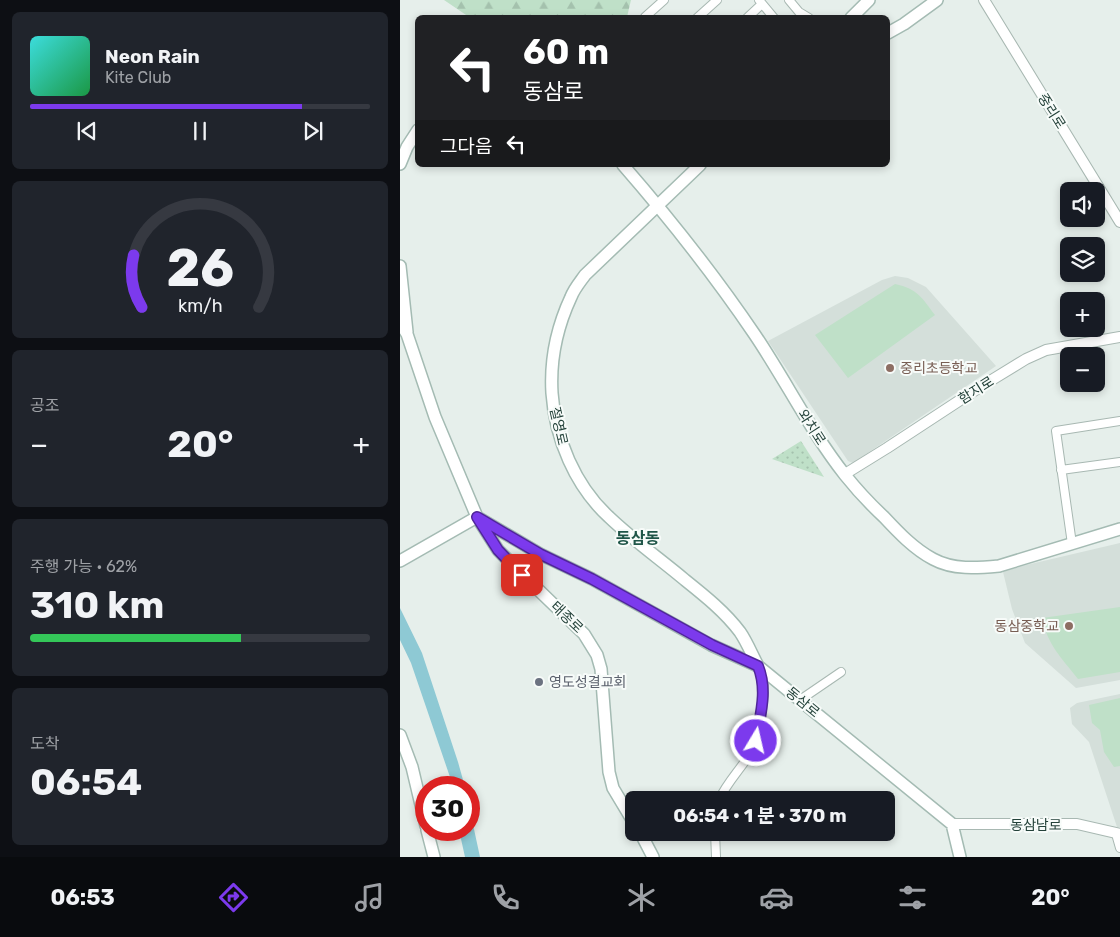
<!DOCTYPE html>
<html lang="ko">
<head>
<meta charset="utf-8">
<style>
  :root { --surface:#171b24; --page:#20242c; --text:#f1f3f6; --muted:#9ea1a6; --line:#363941; --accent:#7c3aed }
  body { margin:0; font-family:Rubik,"Noto Sans KR",sans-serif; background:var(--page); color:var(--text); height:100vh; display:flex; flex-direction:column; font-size:19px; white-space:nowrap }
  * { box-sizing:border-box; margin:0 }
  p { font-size:16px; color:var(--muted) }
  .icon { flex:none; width:28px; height:28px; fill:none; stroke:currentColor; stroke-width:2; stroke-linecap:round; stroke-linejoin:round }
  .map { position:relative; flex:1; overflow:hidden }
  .details { display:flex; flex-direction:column; gap:12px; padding:12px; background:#0d0f14; width:400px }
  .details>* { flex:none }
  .hud { position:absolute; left:15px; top:15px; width:475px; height:152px; border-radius:8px; box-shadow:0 2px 8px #0003; background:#202124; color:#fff; overflow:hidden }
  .buttons { position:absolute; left:660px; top:182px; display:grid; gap:10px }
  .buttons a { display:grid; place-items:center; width:45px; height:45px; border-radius:8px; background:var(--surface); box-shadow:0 2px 8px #0003; font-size:25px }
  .speed { position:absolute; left:15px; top:776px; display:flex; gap:10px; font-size:25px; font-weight:700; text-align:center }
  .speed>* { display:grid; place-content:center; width:65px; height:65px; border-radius:50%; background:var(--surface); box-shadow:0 2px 8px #0003; line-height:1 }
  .speed .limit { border:8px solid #d22; background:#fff; color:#111 }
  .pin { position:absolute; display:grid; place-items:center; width:42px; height:42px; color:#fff; margin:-21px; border-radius:10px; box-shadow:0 2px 8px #0006 }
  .me { position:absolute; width:55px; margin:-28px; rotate:9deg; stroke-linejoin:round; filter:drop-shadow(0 0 4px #0008) }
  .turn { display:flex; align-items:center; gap:18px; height:105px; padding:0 25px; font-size:22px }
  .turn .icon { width:65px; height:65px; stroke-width:2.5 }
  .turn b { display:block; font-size:35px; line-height:42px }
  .then { display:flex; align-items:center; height:48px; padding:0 25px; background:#0003; gap:10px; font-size:19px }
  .big { font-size:38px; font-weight:700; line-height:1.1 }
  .details .widget { flex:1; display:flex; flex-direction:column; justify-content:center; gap:8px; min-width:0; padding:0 18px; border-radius:8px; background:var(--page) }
  .details .dial { align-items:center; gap:0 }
  .dial svg { height:130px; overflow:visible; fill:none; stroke:var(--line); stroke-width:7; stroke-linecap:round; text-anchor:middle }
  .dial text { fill:var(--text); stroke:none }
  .song { display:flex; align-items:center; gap:15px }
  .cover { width:60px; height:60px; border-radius:8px; background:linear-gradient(135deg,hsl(180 70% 55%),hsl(140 70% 35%)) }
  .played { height:5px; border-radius:2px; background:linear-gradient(90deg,var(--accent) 80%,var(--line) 80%) }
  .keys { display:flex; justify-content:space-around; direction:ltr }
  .heat { display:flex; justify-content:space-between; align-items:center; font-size:28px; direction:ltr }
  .charge { height:8px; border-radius:4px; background:linear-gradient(90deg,#34c759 62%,var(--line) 0) }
  .trip { position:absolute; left:225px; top:791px; width:270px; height:50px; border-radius:8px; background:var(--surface); box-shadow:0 2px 8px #0003; font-weight:700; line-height:50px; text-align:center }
  .dock { display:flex; height:80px; justify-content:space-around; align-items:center; background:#090b0e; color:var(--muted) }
  .dock .icon { width:35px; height:35px }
  .dock .active { color:var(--accent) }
  .dock b { font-size:22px; color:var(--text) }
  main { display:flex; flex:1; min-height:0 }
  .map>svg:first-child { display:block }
</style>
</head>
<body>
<main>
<section class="details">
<div class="widget">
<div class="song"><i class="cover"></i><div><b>Neon Rain</b><p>Kite Club</p></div></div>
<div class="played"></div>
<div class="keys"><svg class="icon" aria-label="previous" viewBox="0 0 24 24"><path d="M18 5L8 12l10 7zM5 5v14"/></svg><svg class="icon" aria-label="pause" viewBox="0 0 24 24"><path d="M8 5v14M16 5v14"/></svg><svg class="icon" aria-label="next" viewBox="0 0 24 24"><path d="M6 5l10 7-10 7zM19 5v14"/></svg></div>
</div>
<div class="widget dial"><svg viewBox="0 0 100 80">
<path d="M14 69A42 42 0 1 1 86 69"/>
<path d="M14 69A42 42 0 0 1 9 37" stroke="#7c3aed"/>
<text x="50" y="56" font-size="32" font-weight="700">26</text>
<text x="50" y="72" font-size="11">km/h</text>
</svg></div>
<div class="widget"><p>공조</p>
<div class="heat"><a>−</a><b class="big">20°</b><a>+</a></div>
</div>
<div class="widget"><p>주행 가능 · 62%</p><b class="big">310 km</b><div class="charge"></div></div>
<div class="widget"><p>도착</p><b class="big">06:54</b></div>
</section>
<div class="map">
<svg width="720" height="857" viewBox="0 0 720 857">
  <defs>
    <pattern id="forest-firs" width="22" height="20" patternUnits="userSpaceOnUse" patternTransform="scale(1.25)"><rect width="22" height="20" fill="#bfe0c8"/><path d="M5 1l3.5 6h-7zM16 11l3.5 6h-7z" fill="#a4c1ad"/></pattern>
    <pattern id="park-dots" width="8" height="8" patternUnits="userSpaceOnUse" patternTransform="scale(1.25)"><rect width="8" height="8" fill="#bfe0c8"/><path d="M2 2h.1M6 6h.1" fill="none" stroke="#a4c1ad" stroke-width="1.8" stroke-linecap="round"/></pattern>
  </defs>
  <rect width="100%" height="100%" fill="#e6efeb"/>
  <path fill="#d4dfda" d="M 495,276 L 508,278 L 526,287 L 596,366 L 453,463 L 448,461 L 368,341 L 482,280 Z
    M 720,543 L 720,680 L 676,688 L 625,643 L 612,609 L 603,572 L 622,566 Z
    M 720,694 L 720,827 L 717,827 L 689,742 L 672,724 L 670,708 L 677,703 Z"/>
  <path fill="url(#forest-firs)" d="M 44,0 L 231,0 L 227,17 L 69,17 Z"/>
  <path fill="url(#park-dots)" d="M 401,441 L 424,477 L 372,459 Z"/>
  <path fill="#bfe0c8" d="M 495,284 C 518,289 522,298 535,315 L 448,378 L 415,335 Z
    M 720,607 L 720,672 L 678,679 C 661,657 648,646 642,618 Z
    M 720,698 L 720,766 L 714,767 L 704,752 L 700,730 L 692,723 L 689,705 Z"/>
  <path fill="#8ec9d4" d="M 0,608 L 22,653 L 58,762 L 65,787 L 51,787 L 51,780 L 11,663 L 0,640 Z
    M 69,806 L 80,857 L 65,857 L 59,830 L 69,830 Z"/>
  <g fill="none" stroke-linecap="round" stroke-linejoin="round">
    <g stroke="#a8b8b2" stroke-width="10">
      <path id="minor" d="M 359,0 L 374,18
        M 389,0 L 399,12 L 409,18
        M 245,17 L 264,0
        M 297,18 L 317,0
        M 347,18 L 362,4
        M 661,470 L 720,462
        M 672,544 L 656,431 L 720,421
        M 400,700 L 441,672
        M 319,800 C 327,782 341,769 351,752 C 358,739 364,702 364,688 C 364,681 362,675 359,669
        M 315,832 L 316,857
        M 716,834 L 720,848"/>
    </g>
    <g stroke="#a8b8b2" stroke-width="12">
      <path id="tertiary" d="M 584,0 L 720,222
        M 445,474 L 487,448 L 577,389 L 626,359 L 646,350 L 720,337
        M 552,824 L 677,824 L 720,834"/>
    </g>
    <g stroke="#a4bbb3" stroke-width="14">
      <path id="secondary" d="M 451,18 L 469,0
        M 488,33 L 504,24 L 537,0
        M 0,164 L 7,147 L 18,130
        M 223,165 C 270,219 315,276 355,335 C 386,381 411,432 445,475 C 457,490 470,504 484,517 C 498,532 514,549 533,559 C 553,570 577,568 599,566 L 720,529
        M 300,165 L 185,275 C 180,282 174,289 171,297 C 157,327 150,360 152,393 C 155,438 175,486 209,517 C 233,540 260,559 285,580 C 305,596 325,612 340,632 C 347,642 352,655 358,666
        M 0,266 L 7,332
        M 0,323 L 7,334 L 35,417 L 77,517 L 98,550 L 123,575 L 184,634 L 197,655 L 201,669 L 209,772 L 213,788 L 234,823
        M 0,561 L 77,517 L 140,554 L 192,579 L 311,645 L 358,666 L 552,824 L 560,857
        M 0,735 L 12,767 L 26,826
        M 27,830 L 34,857
        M 240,832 L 253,857"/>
    </g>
    <use href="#minor" stroke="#fff" stroke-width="8"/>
    <use href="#tertiary" stroke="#fff" stroke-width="10"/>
    <use href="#secondary" stroke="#fff" stroke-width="11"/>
  </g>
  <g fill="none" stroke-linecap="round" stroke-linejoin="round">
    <g stroke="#51269a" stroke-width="12">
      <path id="route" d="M 122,575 L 98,550 L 77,517 L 140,554 L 192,579 L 312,645 L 358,666 C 368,691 360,715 356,741"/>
    </g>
    <use href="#route" stroke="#7c3aed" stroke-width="9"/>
  </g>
  <g fill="#8d6e63" stroke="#f7fbf9" stroke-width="2">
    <circle cx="490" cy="368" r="5"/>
    <circle cx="669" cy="626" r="5"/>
  </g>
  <circle fill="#6b7280" stroke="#f7fbf9" stroke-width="2" cx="139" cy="682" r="5"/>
  <g text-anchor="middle" stroke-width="4" stroke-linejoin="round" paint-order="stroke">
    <g font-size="14" fill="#24423a" stroke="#f7fbf9">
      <text transform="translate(652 111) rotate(58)" y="5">중리로</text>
      <text transform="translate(576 390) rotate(-32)" y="5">함지로</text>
      <text transform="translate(159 426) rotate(77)" y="5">절영로</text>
      <text transform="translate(412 427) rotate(57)" y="5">와치로</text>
      <text transform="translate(167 617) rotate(44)" y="5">태종로</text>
      <text transform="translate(403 702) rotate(39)" y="5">동삼로</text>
      <text x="636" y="830">동삼남로</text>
    </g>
    <g font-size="14" fill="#785e54" stroke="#f7fbf9" text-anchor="start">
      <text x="500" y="373">중리초등학교</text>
      <text x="659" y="631" text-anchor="end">동삼중학교</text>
    </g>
    <g font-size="14" fill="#5b616d" stroke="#f7fbf9" text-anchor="start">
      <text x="149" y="687">영도성결교회</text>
    </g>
    <g font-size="16" font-weight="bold" fill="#1f5548" stroke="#f7fbf9">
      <text x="238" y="544">동삼동</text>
    </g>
  </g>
</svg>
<div class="buttons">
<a><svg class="icon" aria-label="sound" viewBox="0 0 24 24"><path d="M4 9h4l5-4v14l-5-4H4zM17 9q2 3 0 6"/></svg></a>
<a><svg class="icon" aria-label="layers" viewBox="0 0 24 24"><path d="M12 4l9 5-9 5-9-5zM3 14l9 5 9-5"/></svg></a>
<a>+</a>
<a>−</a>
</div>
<div class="speed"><div class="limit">30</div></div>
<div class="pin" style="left:122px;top:575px;background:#d93025"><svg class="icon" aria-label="arrive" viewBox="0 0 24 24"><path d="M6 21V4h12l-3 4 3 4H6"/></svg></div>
<svg class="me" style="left:356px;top:741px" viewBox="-20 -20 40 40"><circle r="17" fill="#7c3aed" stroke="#fff" stroke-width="3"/><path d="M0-11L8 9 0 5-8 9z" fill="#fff"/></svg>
<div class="trip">06:54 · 1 분 · 370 m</div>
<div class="hud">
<div class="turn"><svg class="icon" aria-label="left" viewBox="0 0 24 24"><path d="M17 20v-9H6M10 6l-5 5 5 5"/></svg><div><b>60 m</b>동삼로</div></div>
<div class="then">그다음<svg class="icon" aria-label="left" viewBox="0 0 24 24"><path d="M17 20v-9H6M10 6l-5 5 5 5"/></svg></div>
</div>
</div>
</main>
<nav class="dock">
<b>06:53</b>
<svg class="icon active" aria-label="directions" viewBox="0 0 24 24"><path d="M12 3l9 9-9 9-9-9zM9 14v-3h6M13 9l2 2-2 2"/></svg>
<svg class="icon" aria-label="music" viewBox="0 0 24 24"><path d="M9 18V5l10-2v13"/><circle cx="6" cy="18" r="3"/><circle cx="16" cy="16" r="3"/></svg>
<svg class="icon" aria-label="phone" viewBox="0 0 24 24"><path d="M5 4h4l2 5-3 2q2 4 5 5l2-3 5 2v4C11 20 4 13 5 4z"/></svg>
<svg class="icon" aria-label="climate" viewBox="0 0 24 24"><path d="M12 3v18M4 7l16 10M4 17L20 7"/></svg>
<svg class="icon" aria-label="car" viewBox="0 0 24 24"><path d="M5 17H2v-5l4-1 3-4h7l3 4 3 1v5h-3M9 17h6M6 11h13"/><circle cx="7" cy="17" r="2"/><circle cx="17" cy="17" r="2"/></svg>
<svg class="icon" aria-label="filters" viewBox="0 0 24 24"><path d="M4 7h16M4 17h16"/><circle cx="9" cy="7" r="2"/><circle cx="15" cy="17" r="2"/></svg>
<b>20°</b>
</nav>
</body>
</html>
